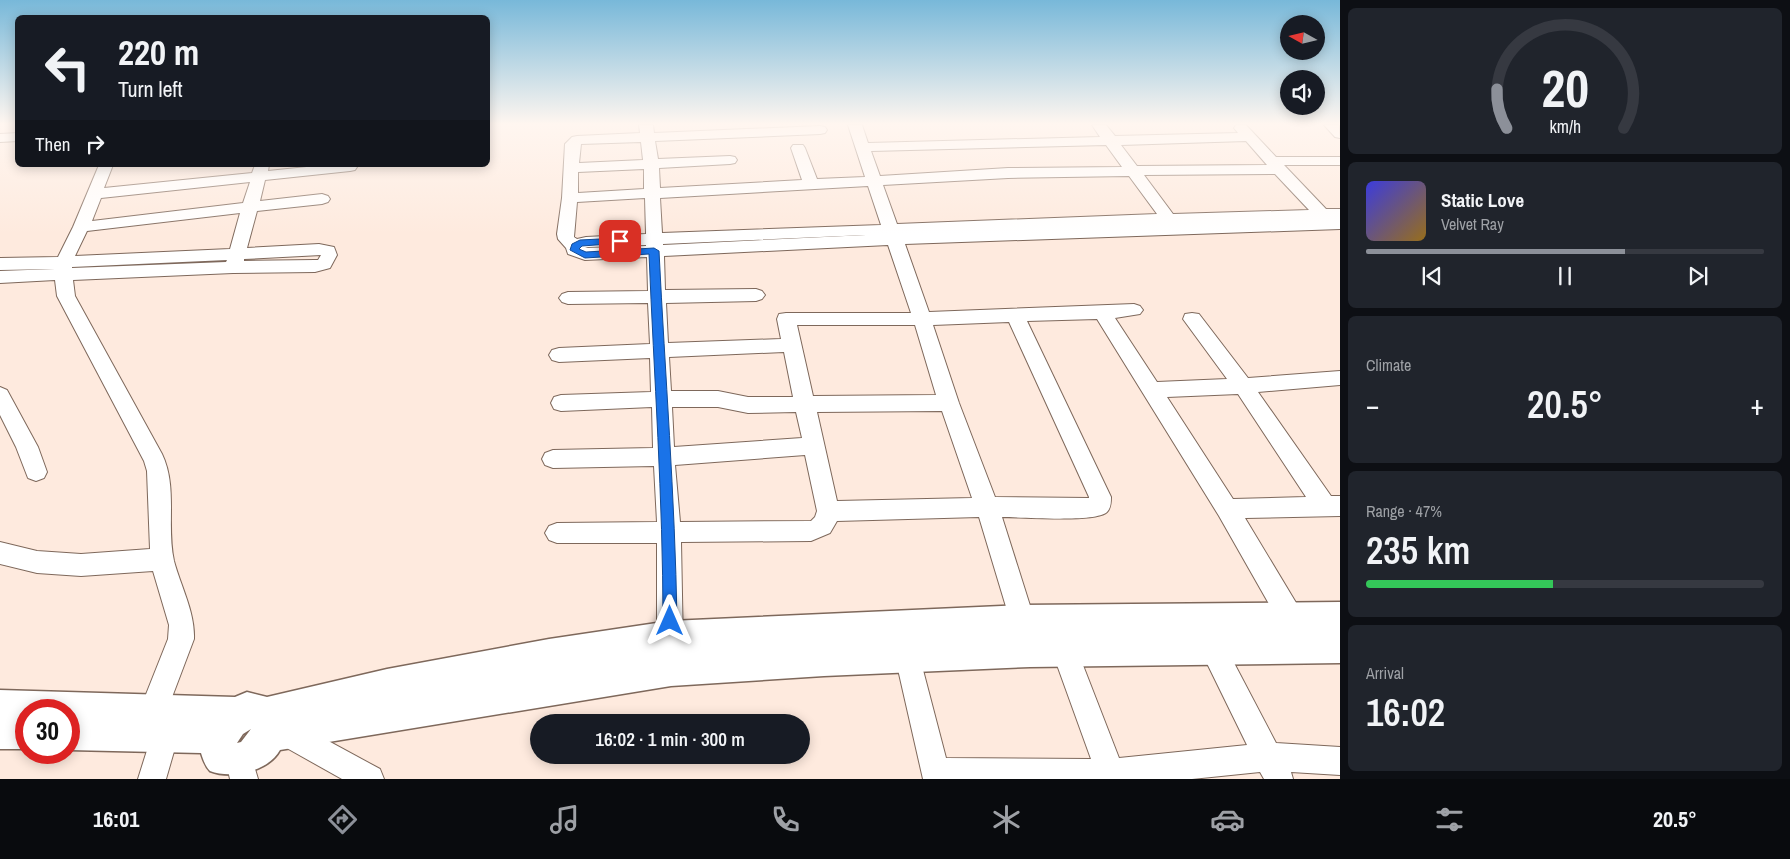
<!DOCTYPE html>
<html lang="en">
<head>
<meta charset="utf-8">
<style>
  :root { --surface:#171b24; --page:#20242c; --text:#f1f3f6; --muted:#9ea1a6; --line:#363941; --accent:#8c9099 }
  body { margin:0; font-family:"Archivo Narrow",sans-serif; background:var(--page); color:var(--text); height:100vh; display:flex; flex-direction:column; font-size:19px; white-space:nowrap }
  * { box-sizing:border-box; margin:0 }
  p { font-size:16px; color:var(--muted) }
  .icon { flex:none; width:28px; height:28px; fill:none; stroke:currentColor; stroke-width:2; stroke-linecap:round; stroke-linejoin:round }
  .map { position:relative; flex:1; overflow:hidden }
  .details { display:flex; flex-direction:column; gap:8px; padding:8px; background:#0d0f14; width:450px }
  .details>* { flex:none }
  .guide { position:absolute; left:15px; top:15px; width:475px; height:152px; border-radius:8px; box-shadow:0 2px 12px #0003; background:#171b24; color:var(--text); overflow:hidden }
  .needle { width:32px; rotate:278deg }
  .fabs { position:absolute; left:1280px; top:15px; display:grid; gap:10px }
  .fabs a { display:grid; place-items:center; width:45px; height:45px; border-radius:50%; background:var(--surface); box-shadow:0 2px 12px #0003; font-size:25px }
  .speed { position:absolute; left:15px; top:699px; display:flex; gap:10px; font-size:25px; font-weight:700; text-align:center }
  .speed>* { display:grid; place-content:center; width:65px; height:65px; border-radius:50%; background:var(--surface); box-shadow:0 2px 12px #0003; line-height:1 }
  .speed .limit { border:8px solid #d22; background:#fff; color:#111 }
  .pin { position:absolute; display:grid; place-items:center; width:42px; height:42px; color:#fff; margin:-21px; border-radius:10px; box-shadow:0 2px 8px #0006 }
  .me { position:absolute; width:55px; margin:-28px; rotate:0deg; stroke-linejoin:round; filter:drop-shadow(0 0 4px #0008) }
  .turn { display:flex; align-items:center; gap:18px; height:105px; padding:0 20px; font-size:22px }
  .turn .icon { width:65px; height:65px; stroke-width:2.5 }
  .turn b { display:block; font-size:35px; line-height:42px }
  .then { display:flex; align-items:center; height:48px; padding:0 20px; background:#0003; gap:10px; font-size:19px }
  .big { font-size:38px; font-weight:600; line-height:1.1 }
  .details .tile { flex:1; display:flex; flex-direction:column; justify-content:center; gap:8px; min-width:0; padding:0 18px; border-radius:8px; background:var(--page) }
  .details .dial { align-items:center; gap:0 }
  .dial svg { height:130px; overflow:visible; fill:none; stroke:var(--line); stroke-width:7; stroke-linecap:round; text-anchor:middle }
  .dial text { fill:var(--text); stroke:none }
  .song { display:flex; align-items:center; gap:15px }
  .cover { width:60px; height:60px; border-radius:8px; background:linear-gradient(135deg,hsl(240 70% 55%),hsl(40 70% 35%)) }
  .played { height:5px; border-radius:2px; background:linear-gradient(90deg,var(--accent) 65%,var(--line) 65%) }
  .keys { display:flex; justify-content:space-around; direction:ltr }
  .heat { display:flex; justify-content:space-between; align-items:center; font-size:28px; direction:ltr }
  .charge { height:8px; border-radius:4px; background:linear-gradient(90deg,#34c759 47%,var(--line) 0) }
  .trip { position:absolute; left:530px; top:714px; width:280px; height:50px; border-radius:25px; background:var(--surface); box-shadow:0 2px 12px #0003; font-weight:600; line-height:50px; text-align:center }
  .tabs { display:flex; height:80px; justify-content:space-around; align-items:center; background:#090b0e; color:var(--muted) }
  .tabs .icon { width:35px; height:35px }
  .tabs .active { color:var(--accent) }
  .tabs b { font-size:22px; color:var(--text) }
  main { display:flex; flex:1; min-height:0 }
  .map>svg:first-child { display:block }
</style>
</head>
<body>
<main>
<div class="map">
<svg width="1340" height="779" viewBox="0 0 1340 779">
  <rect width="100%" height="100%" fill="#feeade"/>
  <g fill="none" stroke-linecap="round" stroke-linejoin="round">
    <g stroke="#7e685b" stroke-width="2">
      <path id="minor" d="M 639,125 L 653,125 L 654,133 L 820,126 L 825,127 L 827,130 L 825,133 L 820,134 L 655,141 L 658,159 L 730,156 L 735,157 L 737,160 L 735,163 L 730,164 L 659,168 L 660,188 L 802,180 L 791,148 L 793,145 L 803,145 L 805,148 L 817,179 L 865,177 L 848,125 L 862,125 L 868,143 L 1100,137 L 1092,125 L 1106,125 L 1115,136 L 1238,133 L 1234,128 L 1236,125 L 1246,125 L 1276,157 L 1340,157 L 1340,165 L 1284,165 L 1326,209 L 1340,209 L 1340,219 L 1334,219 L 1340,219 L 1340,229 L 905,244 L 929,312 L 1134,304 L 1140,306 L 1143,310 L 1140,314 L 1115,318 L 1157,382 L 1227,379 L 1183,319 L 1185,314 L 1192,313 L 1199,314 L 1248,378 L 1340,371 L 1340,385 L 1258,392 L 1331,496 L 1340,496 L 1340,516 L 1245,518 L 1304,616 L 1308,625 L 1304,634 L 1295,637 L 1286,634 L 1219,516 L 1097,319 L 1027,321 L 1111,497 C 1111,502 1111,508 1107,512 C 1096,523 1020,517 1002,517 L 1038,631 L 1034,640 L 1025,643 L 1016,640 L 979,517 L 837,521 L 830,533 L 811,541 L 681,542 L 683,647 L 679,656 L 670,660 L 661,656 L 657,647 L 657,543 L 557,543 L 549,540 L 545,533 L 549,526 L 557,523 L 657,522 L 654,466 L 553,468 L 545,465 L 542,459 L 545,453 L 553,450 L 653,448 L 652,407 L 561,411 L 554,409 L 551,403 L 554,397 L 561,395 L 651,392 L 650,358 L 559,362 L 552,360 L 549,355 L 552,350 L 559,348 L 650,344 L 648,303 L 568,304 L 562,302 L 559,298 L 562,294 L 568,292 L 648,291 L 647,257 L 585,260 L 568,254 L 566,248 L 558,239 L 557,234 L 562,198 L 565,144 L 572,137 L 577,136 L 640,133 ZM 1246,141 L 1267,165 L 1137,166 L 1121,145 ZM 641,142 L 643,160 L 579,163 L 581,144 ZM 1106,145 L 1122,167 L 1008,168 L 880,176 L 871,151 ZM 644,169 L 644,189 L 578,193 L 578,172 ZM 1275,174 L 1309,210 L 1173,214 L 1144,175 ZM 1129,176 L 1157,214 L 897,224 L 883,185 L 1008,178 ZM 868,186 L 881,225 L 662,233 L 660,198 ZM 645,198 L 646,234 L 586,237 L 577,239 L 574,237 L 577,202 ZM 866,235 L 663,245 L 663,244 ZM 646,245 L 646,246 L 585,248 L 588,247 ZM 888,245 L 911,313 L 786,313 L 779,314 L 777,319 L 781,339 L 668,343 L 666,303 L 756,301 L 762,299 L 765,295 L 762,291 L 756,289 L 665,290 L 664,256 ZM 1009,322 L 1089,497 L 1089,498 L 995,497 L 959,403 L 933,325 ZM 797,325 L 915,325 L 936,395 L 813,396 ZM 784,352 L 793,397 L 748,397 L 718,391 L 671,391 L 669,357 ZM 1238,394 L 1306,497 L 1233,499 L 1167,397 ZM 672,407 L 718,407 L 748,413 L 796,412 L 802,438 L 674,447 ZM 942,411 L 972,498 L 837,501 L 817,412 ZM 805,455 L 817,511 L 815,517 L 811,521 L 680,522 L 675,465 Z
        M 1324,125 L 1339,125 L 1340,138 L 1335,137 Z
        M 18,133 L 18,141 L 0,142 L 0,134 Z
        M 99,165 L 113,165 L 104,188 L 252,173 L 255,165 L 269,165 L 268,171 L 326,165 L 356,165 L 357,167 L 355,170 L 350,171 L 265,180 L 260,201 L 322,194 L 328,196 L 330,199 L 328,202 L 322,204 L 257,211 L 247,248 L 319,244 L 334,247 L 337,255 L 330,268 L 315,272 L 233,273 L 73,280 L 75,296 L 162,454 C 178,487 166,526 174,561 C 181,587 195,612 194,639 L 163,721 L 175,724 L 179,734 L 166,779 L 138,779 L 155,725 L 143,722 L 139,712 L 168,639 L 169,625 L 153,571 L 81,576 L 37,573 L 0,564 L 0,542 L 37,551 L 81,554 L 150,549 L 147,471 L 144,461 L 57,296 L 55,280 L 0,283 L 0,271 L 55,269 L 0,270 L 0,258 L 58,257 L 73,227 ZM 250,182 L 243,203 L 92,221 L 101,198 ZM 240,213 L 230,249 L 75,256 L 87,231 ZM 321,255 L 318,260 L 315,260 L 244,261 L 244,259 ZM 227,260 L 226,262 L 72,268 L 72,267 Z
        M 0,387 L 7,390 L 38,447 L 47,472 L 44,478 L 36,481 L 28,478 L 16,447 L 0,415 Z
        M 1213,636 L 1222,640 L 1276,743 L 1340,747 L 1340,775 L 1291,772 L 1293,779 L 1264,779 L 1260,772 L 1192,779 L 923,779 L 895,656 L 899,647 L 908,643 L 917,647 L 946,758 L 1091,759 L 1052,651 L 1056,642 L 1065,638 L 1074,642 L 1119,758 L 1247,745 L 1200,649 L 1204,640 Z
        M 286,718 L 380,769 L 384,779 L 342,779 L 276,742 L 272,732 L 276,722 Z
        M 240,748 L 250,752 L 258,779 L 230,779 L 226,762 L 230,752 Z"/>
    </g>
    <g stroke="#7e685b" stroke-width="3">
      <path id="major" d="M 1340,602 L 1340,663 L 1030,667 L 824,676 L 671,686 L 280,750 C 268,772 231,779 210,771 C 205,766 203,759 201,753 L 69,750 L 69,710 L 26,710 L 26,749 L 0,749 L 0,690 L 235,697 L 247,692 L 267,697 L 387,669 L 549,639 L 670,621 L 1022,605 ZM 251,729 L 241,742 L 237,743 L 243,734 Z"/>
    </g>
    <use href="#minor" fill="#fff" fill-rule="evenodd"/>
    <use href="#major" fill="#fff" fill-rule="evenodd"/>
  </g>
  <linearGradient id="sky" x2="0" y2="1"><stop stop-color="#78b8d9"/><stop offset="0.53" stop-color="#fff6f0"/><stop offset="1" stop-color="#fff6f0" stop-opacity="0"/></linearGradient>
  <rect width="1340" height="234" fill="url(#sky)"/>
  <path fill="#1a73e8" stroke="#114b97" d="M 620,238 L 623,239 L 623,243 L 582,246 L 579,249 L 586,252 L 654,248 L 659,251 C 665,374 675,497 677,621 L 675,626 L 670,628 L 665,626 L 663,621 C 663,499 654,376 649,254 L 585,258 L 570,250 L 572,244 L 580,240 Z"/>
</svg>
<div class="fabs">
<a><svg class="needle" viewBox="-14 -14 28 28"><path d="M0-13l5 13h-10z" fill="#e53935"/><path d="M0 13l5-13h-10z" fill="#9ea1a6"/></svg></a>
<a><svg class="icon" aria-label="sound" viewBox="0 0 24 24"><path d="M4 9h4l5-4v14l-5-4H4zM17 9q2 3 0 6"/></svg></a>
</div>
<div class="speed"><div class="limit">30</div></div>
<div class="pin" style="left:620px;top:241px;background:#d93025"><svg class="icon" aria-label="arrive" viewBox="0 0 24 24"><path d="M6 21V4h12l-3 4 3 4H6"/></svg></div>
<svg class="me" style="left:670px;top:621px" viewBox="-20 -20 40 40"><path d="M0-17L14 15 0 8-14 15z" fill="#1a73e8" stroke="#fff" stroke-width="4"/></svg>
<div class="trip">16:02 · 1 min · 300 m</div>
<div class="guide">
<div class="turn"><svg class="icon" aria-label="left" viewBox="0 0 24 24"><path d="M17 20v-9H6M10 6l-5 5 5 5"/></svg><div><b>220 m</b>Turn left</div></div>
<div class="then">Then<svg class="icon" aria-label="right" viewBox="0 0 24 24"><path d="M7 20v-9h11M14 6l5 5-5 5"/></svg></div>
</div>
</div>
<section class="details">
<div class="tile dial"><svg viewBox="0 0 100 80">
<path d="M14 69A42 42 0 1 1 86 69"/>
<path d="M14 69A42 42 0 0 1 8 45" stroke="#8c9099"/>
<text x="50" y="56" font-size="32" font-weight="700">20</text>
<text x="50" y="72" font-size="11">km/h</text>
</svg></div>
<div class="tile">
<div class="song"><i class="cover"></i><div><b>Static Love</b><p>Velvet Ray</p></div></div>
<div class="played"></div>
<div class="keys"><svg class="icon" aria-label="previous" viewBox="0 0 24 24"><path d="M18 5L8 12l10 7zM5 5v14"/></svg><svg class="icon" aria-label="pause" viewBox="0 0 24 24"><path d="M8 5v14M16 5v14"/></svg><svg class="icon" aria-label="next" viewBox="0 0 24 24"><path d="M6 5l10 7-10 7zM19 5v14"/></svg></div>
</div>
<div class="tile"><p>Climate</p>
<div class="heat"><a>−</a><b class="big">20.5°</b><a>+</a></div>
</div>
<div class="tile"><p>Range · 47%</p><b class="big">235 km</b><div class="charge"></div></div>
<div class="tile"><p>Arrival</p><b class="big">16:02</b></div>
</section>
</main>
<nav class="tabs">
<b>16:01</b>
<svg class="icon active" aria-label="directions" viewBox="0 0 24 24"><path d="M12 3l9 9-9 9-9-9zM9 14v-3h6M13 9l2 2-2 2"/></svg>
<svg class="icon" aria-label="music" viewBox="0 0 24 24"><path d="M9 18V5l10-2v13"/><circle cx="6" cy="18" r="3"/><circle cx="16" cy="16" r="3"/></svg>
<svg class="icon" aria-label="phone" viewBox="0 0 24 24"><path d="M5 4h4l2 5-3 2q2 4 5 5l2-3 5 2v4C11 20 4 13 5 4z"/></svg>
<svg class="icon" aria-label="climate" viewBox="0 0 24 24"><path d="M12 3v18M4 7l16 10M4 17L20 7"/></svg>
<svg class="icon" aria-label="car" viewBox="0 0 24 24"><path d="M5 17H2v-5l4-1 3-4h7l3 4 3 1v5h-3M9 17h6M6 11h13"/><circle cx="7" cy="17" r="2"/><circle cx="17" cy="17" r="2"/></svg>
<svg class="icon" aria-label="filters" viewBox="0 0 24 24"><path d="M4 7h16M4 17h16"/><circle cx="9" cy="7" r="2"/><circle cx="15" cy="17" r="2"/></svg>
<b>20.5°</b>
</nav>
</body>
</html>
